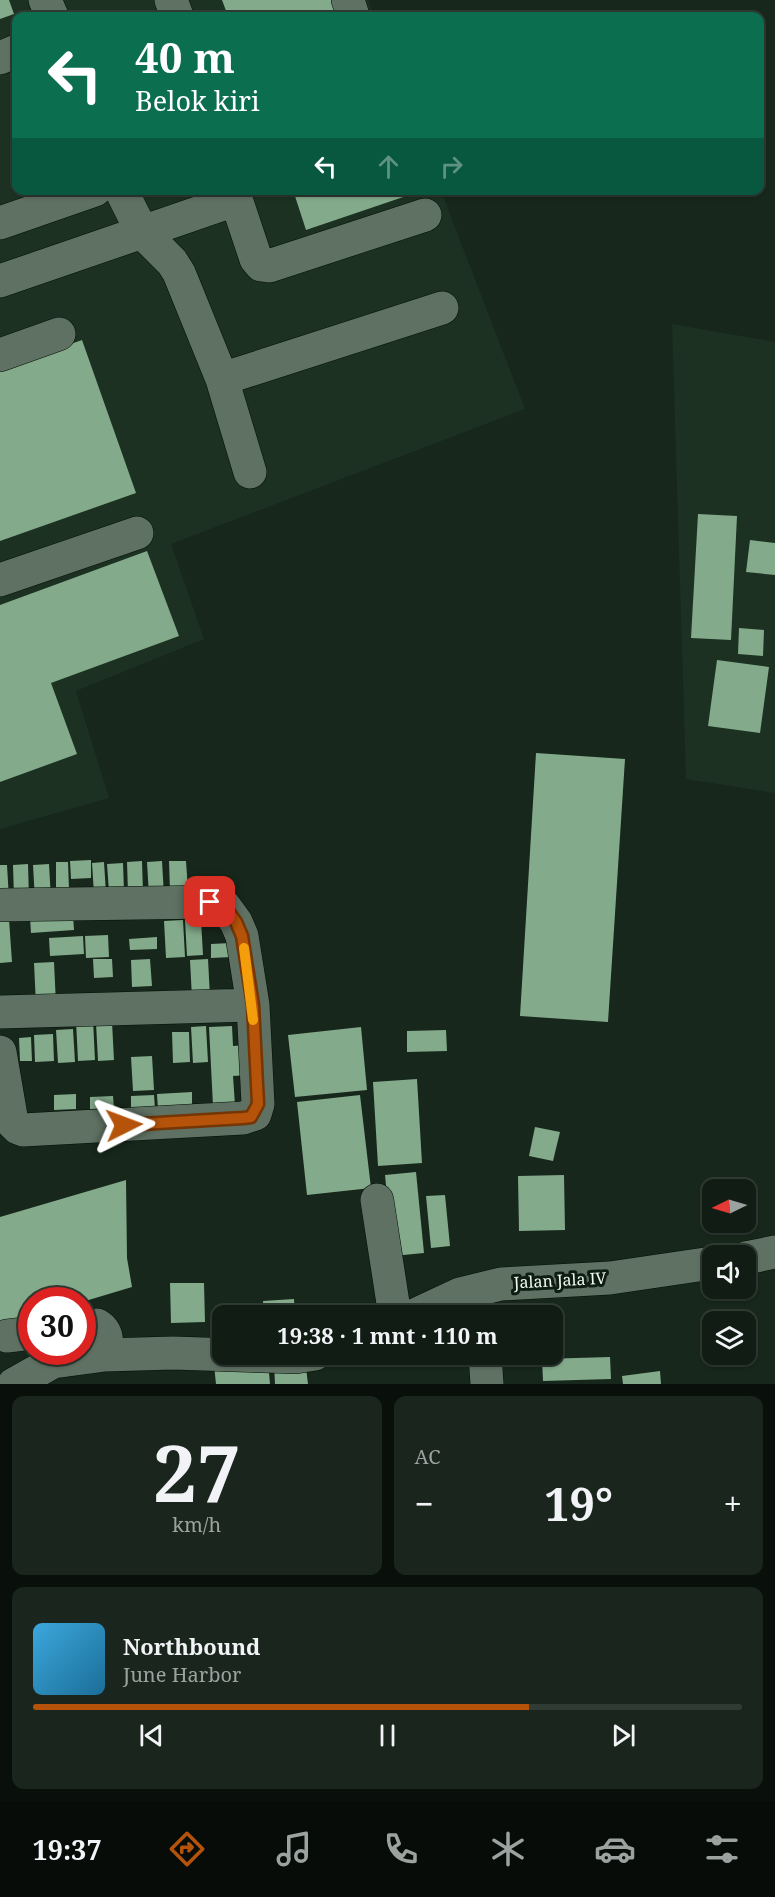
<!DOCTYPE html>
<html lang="id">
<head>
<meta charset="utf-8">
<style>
  :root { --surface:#111d14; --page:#1a261d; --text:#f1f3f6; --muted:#9ca2a0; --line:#303b34; --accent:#b45309 }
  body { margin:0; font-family:"Noto Serif",serif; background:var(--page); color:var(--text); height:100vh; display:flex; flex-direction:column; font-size:22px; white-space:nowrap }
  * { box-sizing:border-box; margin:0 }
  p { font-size:20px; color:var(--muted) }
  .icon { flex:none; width:33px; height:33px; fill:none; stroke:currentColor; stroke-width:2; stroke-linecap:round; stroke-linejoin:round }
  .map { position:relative; height:1384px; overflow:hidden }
  .panel { display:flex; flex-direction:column; gap:12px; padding:12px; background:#09100b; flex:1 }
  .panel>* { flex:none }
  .banner { position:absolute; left:12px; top:12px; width:752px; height:183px; border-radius:12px; box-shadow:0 2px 4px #0004,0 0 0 2px var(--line); background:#0b6e4f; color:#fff; overflow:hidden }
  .needle { width:39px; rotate:265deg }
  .tools { position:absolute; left:702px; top:1179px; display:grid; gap:12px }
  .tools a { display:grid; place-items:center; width:54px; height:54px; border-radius:12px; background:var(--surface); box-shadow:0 2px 4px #0004,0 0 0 2px var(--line); font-size:30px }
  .speed { position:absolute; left:18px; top:1287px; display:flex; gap:12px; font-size:30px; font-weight:700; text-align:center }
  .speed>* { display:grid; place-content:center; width:78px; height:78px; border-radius:50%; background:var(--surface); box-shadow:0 2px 4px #0004,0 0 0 2px var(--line); line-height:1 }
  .speed .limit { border:9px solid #d22; background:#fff; color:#111 }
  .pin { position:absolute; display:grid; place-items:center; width:51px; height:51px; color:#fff; margin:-26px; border-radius:12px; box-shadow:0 3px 9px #0006 }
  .me { position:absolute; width:66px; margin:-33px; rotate:87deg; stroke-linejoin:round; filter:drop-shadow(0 0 4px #0008) }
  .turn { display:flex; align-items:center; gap:21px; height:126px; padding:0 24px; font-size:27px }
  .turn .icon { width:78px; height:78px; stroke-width:2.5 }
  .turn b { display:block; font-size:42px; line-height:51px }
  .lanes { display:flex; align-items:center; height:57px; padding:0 24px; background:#0003; justify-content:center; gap:30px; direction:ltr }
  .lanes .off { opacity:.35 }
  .big { font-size:45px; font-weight:700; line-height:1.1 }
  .panel .card { flex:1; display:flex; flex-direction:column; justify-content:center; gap:9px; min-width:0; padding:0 21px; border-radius:12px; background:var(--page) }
  .panel .dial { align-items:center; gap:0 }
  .dial b { font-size:78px; line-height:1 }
  .song { display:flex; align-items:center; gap:18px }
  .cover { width:72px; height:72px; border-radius:9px; background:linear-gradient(135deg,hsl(200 70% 55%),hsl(200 70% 35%)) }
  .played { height:6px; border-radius:3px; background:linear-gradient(90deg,var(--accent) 70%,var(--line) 70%) }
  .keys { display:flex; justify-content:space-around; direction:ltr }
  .heat { display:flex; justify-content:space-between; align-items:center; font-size:33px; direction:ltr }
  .panel .tiles { flex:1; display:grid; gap:12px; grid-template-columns:1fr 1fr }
  .card:last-child { grid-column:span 2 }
  .trip { position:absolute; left:212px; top:1305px; width:351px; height:60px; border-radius:12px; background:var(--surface); box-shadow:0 2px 4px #0004,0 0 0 2px var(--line); font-weight:700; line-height:60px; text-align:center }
  .menu { display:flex; height:96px; justify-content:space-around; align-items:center; background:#070c08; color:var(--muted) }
  .menu .icon { width:42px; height:42px }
  .menu .active { color:var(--accent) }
  .menu b { font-size:27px; color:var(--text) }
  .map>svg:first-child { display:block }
</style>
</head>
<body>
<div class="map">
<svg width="775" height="1384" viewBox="0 0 775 1384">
  <rect width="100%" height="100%" fill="#17271b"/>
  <path fill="#1c3121" d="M 0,0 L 368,0 L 374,16 L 16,16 L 16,190 L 441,191 L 525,409 L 171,544 L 204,639 L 76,691 L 109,798 L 0,829 Z
    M 672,324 L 775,342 L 775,793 L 686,779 Z"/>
  <path fill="#83aa8b" d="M 0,0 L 9,0 L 14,14 L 0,19 Z
    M 222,0 L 336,0 L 342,16 L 228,16 Z
    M 293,190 L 421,190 L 421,191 L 306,230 Z
    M 82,340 L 136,493 L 0,541 L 0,369 Z
    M 698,514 L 737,516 L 731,640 L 691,638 Z
    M 750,540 L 775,543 L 775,575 L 746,572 Z
    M 147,551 L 179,636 L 51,683 L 77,754 L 0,782 L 0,605 Z
    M 739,628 L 764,630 L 763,656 L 738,654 Z
    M 717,660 L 769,667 L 760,733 L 708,726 Z
    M 536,753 L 625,759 L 608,1022 L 520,1016 Z
    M 91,860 L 91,878 L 71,879 L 70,861 Z
    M 142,861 L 143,892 L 128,893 L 127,862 Z
    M 162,861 L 164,895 L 149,896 L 147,862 Z
    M 169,861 L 186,861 L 188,890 L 170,891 Z
    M 56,862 L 68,862 L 69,889 L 56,889 Z
    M 104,862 L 106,893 L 94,894 L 92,863 Z
    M 123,863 L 124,891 L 109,892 L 107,864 Z
    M 28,864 L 29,897 L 14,898 L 13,865 Z
    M 49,864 L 51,899 L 35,900 L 33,865 Z
    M 0,865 L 7,865 L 9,899 L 0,900 Z
    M 73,915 L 74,930 L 31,933 L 30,917 Z
    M 9,919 L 12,962 L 0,963 L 0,920 Z
    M 183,920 L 185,957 L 166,958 L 164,921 Z
    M 185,920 L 201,920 L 203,955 L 187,956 Z
    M 108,935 L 109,957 L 86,958 L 85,936 Z
    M 83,936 L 84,954 L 50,956 L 49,938 Z
    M 157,937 L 157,949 L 130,950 L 129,939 Z
    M 231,943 L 232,957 L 211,958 L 211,944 Z
    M 93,959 L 112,959 L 113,977 L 94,978 Z
    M 150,959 L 152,986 L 132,987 L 131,960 Z
    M 208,959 L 210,997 L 192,998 L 190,960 Z
    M 54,962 L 56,1004 L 36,1005 L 34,963 Z
    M 93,1020 L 95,1060 L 78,1061 L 76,1021 Z
    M 112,1022 L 114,1060 L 98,1061 L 96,1023 Z
    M 206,1026 L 208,1062 L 193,1063 L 191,1027 Z
    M 232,1026 L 233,1046 L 248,1045 L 249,1075 L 233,1076 L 235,1105 L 213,1106 L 209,1027 Z
    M 361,1027 L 367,1090 L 295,1097 L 288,1035 Z
    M 73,1029 L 75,1062 L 58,1063 L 56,1030 Z
    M 446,1030 L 447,1051 L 407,1052 L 407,1031 Z
    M 172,1032 L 189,1032 L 190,1062 L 173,1063 Z
    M 53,1034 L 54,1061 L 35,1062 L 34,1035 Z
    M 31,1037 L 32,1061 L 20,1061 L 19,1038 Z
    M 152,1056 L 154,1090 L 133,1091 L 131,1057 Z
    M 417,1079 L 422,1163 L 378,1166 L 373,1082 Z
    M 192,1092 L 192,1109 L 158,1110 L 157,1094 Z
    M 76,1094 L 76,1109 L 54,1110 L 54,1095 Z
    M 154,1095 L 155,1109 L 131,1109 L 131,1096 Z
    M 360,1095 L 371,1188 L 307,1195 L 297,1102 Z
    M 113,1096 L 114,1108 L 90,1109 L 90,1097 Z
    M 535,1127 L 560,1132 L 553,1161 L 529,1156 Z
    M 416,1172 L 424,1253 L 393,1256 L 385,1175 Z
    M 564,1175 L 565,1230 L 519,1231 L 518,1176 Z
    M 126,1180 L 127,1258 L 132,1287 L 82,1302 L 32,1300 L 32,1317 L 0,1327 L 0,1217 Z
    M 445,1195 L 450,1246 L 431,1248 L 426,1196 Z
    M 170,1283 L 204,1283 L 205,1322 L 171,1323 Z
    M 294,1299 L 295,1316 L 264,1316 L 263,1301 Z
    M 610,1357 L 611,1379 L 543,1381 L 542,1359 Z
    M 305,1360 L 308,1384 L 275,1384 L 274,1363 Z
    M 268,1361 L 270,1384 L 216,1384 L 214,1365 Z
    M 660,1371 L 661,1384 L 623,1384 L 622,1376 Z"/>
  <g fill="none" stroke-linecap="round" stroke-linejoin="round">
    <g stroke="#030f05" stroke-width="34">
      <path id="minor" d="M 45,0 L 52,16
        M 171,0 L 177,16
        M 348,0 L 353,16
        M 0,58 L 16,51
        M 121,190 L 142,232 L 172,262 L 179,273 L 222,379 L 250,472
        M 233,190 L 256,259 L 261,265 L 269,266 L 425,215
        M 0,223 L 95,190
        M 0,281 L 235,200
        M 0,355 L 59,334
        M 222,379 L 442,308
        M 0,580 L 137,533
        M 0,905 L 210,902 L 225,907 L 236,922 L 242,936 L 253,1005 L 258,1104 L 255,1114 L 243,1118 L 23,1130 L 18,1128 L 12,1122 L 0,1052
        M 0,1012 L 253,1005
        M 377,1200 L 395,1316
        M 746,1258 L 775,1252
        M 413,1316 L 460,1294 L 501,1284 L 610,1278 L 712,1263
        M 82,1327 L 97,1325 C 109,1332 107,1343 105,1355
        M 7,1336 L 32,1333
        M 485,1354 L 487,1384
        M 14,1384 L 53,1362 L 105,1355 L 173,1353 L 296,1357 L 315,1354"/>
    </g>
    <use href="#minor" stroke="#5f7163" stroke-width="33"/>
  </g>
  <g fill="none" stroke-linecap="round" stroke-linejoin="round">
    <g stroke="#753606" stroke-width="15">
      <path id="route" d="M 124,1125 L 243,1118 L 251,1117 L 258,1104 L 253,1005 L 242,936 L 236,922 L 225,907 L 210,902"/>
    </g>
    <use href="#route" stroke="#b45309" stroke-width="10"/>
    <path stroke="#f59e0b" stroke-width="10" d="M 244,948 L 253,1020"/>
  </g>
  <g text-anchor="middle" stroke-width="6" stroke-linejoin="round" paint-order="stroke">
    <g font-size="16" fill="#eef8ef" stroke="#0e1d11">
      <text transform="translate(560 1280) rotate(-3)" y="6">Jalan Jala IV</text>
    </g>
  </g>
</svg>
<div class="tools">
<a><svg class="needle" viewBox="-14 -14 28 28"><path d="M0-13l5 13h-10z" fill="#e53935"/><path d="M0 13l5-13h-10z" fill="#9ca2a0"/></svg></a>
<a><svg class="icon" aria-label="sound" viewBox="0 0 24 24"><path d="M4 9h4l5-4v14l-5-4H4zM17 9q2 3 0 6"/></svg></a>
<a><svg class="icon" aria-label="layers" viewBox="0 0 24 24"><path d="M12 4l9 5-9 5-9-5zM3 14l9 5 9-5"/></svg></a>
</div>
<div class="speed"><div class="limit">30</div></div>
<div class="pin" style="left:210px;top:902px;background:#d93025"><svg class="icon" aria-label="arrive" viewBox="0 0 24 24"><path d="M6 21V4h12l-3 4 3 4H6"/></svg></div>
<svg class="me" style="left:124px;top:1125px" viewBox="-20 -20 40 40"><path d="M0-17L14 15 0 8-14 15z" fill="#b45309" stroke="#fff" stroke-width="4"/></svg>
<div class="trip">19:38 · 1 mnt · 110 m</div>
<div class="banner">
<div class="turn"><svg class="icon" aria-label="left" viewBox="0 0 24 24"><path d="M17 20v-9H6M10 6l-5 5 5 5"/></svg><div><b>40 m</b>Belok kiri</div></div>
<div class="lanes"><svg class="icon" aria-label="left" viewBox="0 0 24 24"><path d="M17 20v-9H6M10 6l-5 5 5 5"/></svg><svg class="icon off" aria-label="ahead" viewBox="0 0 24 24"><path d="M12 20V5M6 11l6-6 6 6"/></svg><svg class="icon off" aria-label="right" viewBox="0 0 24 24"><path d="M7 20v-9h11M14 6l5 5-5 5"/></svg></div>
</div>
</div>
<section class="panel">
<div class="tiles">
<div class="card dial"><b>27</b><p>km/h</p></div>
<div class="card"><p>AC</p>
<div class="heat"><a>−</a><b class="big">19°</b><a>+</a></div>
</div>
<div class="card">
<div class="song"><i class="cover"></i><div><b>Northbound</b><p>June Harbor</p></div></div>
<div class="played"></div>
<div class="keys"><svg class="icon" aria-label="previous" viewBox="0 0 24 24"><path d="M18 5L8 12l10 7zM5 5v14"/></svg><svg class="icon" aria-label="pause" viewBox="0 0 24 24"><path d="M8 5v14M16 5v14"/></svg><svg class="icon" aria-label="next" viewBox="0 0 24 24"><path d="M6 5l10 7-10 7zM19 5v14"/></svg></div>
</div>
</div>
</section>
<nav class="menu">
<b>19:37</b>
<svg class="icon active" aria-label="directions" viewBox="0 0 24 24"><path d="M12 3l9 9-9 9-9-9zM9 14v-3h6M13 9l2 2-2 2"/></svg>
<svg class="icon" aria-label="music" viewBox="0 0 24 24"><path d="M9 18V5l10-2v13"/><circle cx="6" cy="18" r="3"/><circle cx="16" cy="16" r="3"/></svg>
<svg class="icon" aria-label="phone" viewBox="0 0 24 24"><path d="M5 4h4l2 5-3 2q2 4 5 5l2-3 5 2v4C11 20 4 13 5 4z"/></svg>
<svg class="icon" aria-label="climate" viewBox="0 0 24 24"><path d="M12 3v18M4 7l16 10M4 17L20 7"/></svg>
<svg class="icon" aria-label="car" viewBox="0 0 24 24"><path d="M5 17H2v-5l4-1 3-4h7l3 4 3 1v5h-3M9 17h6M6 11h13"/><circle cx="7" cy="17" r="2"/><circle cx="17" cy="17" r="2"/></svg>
<svg class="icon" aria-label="filters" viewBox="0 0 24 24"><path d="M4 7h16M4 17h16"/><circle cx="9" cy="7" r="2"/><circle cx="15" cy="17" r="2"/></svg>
</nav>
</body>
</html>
